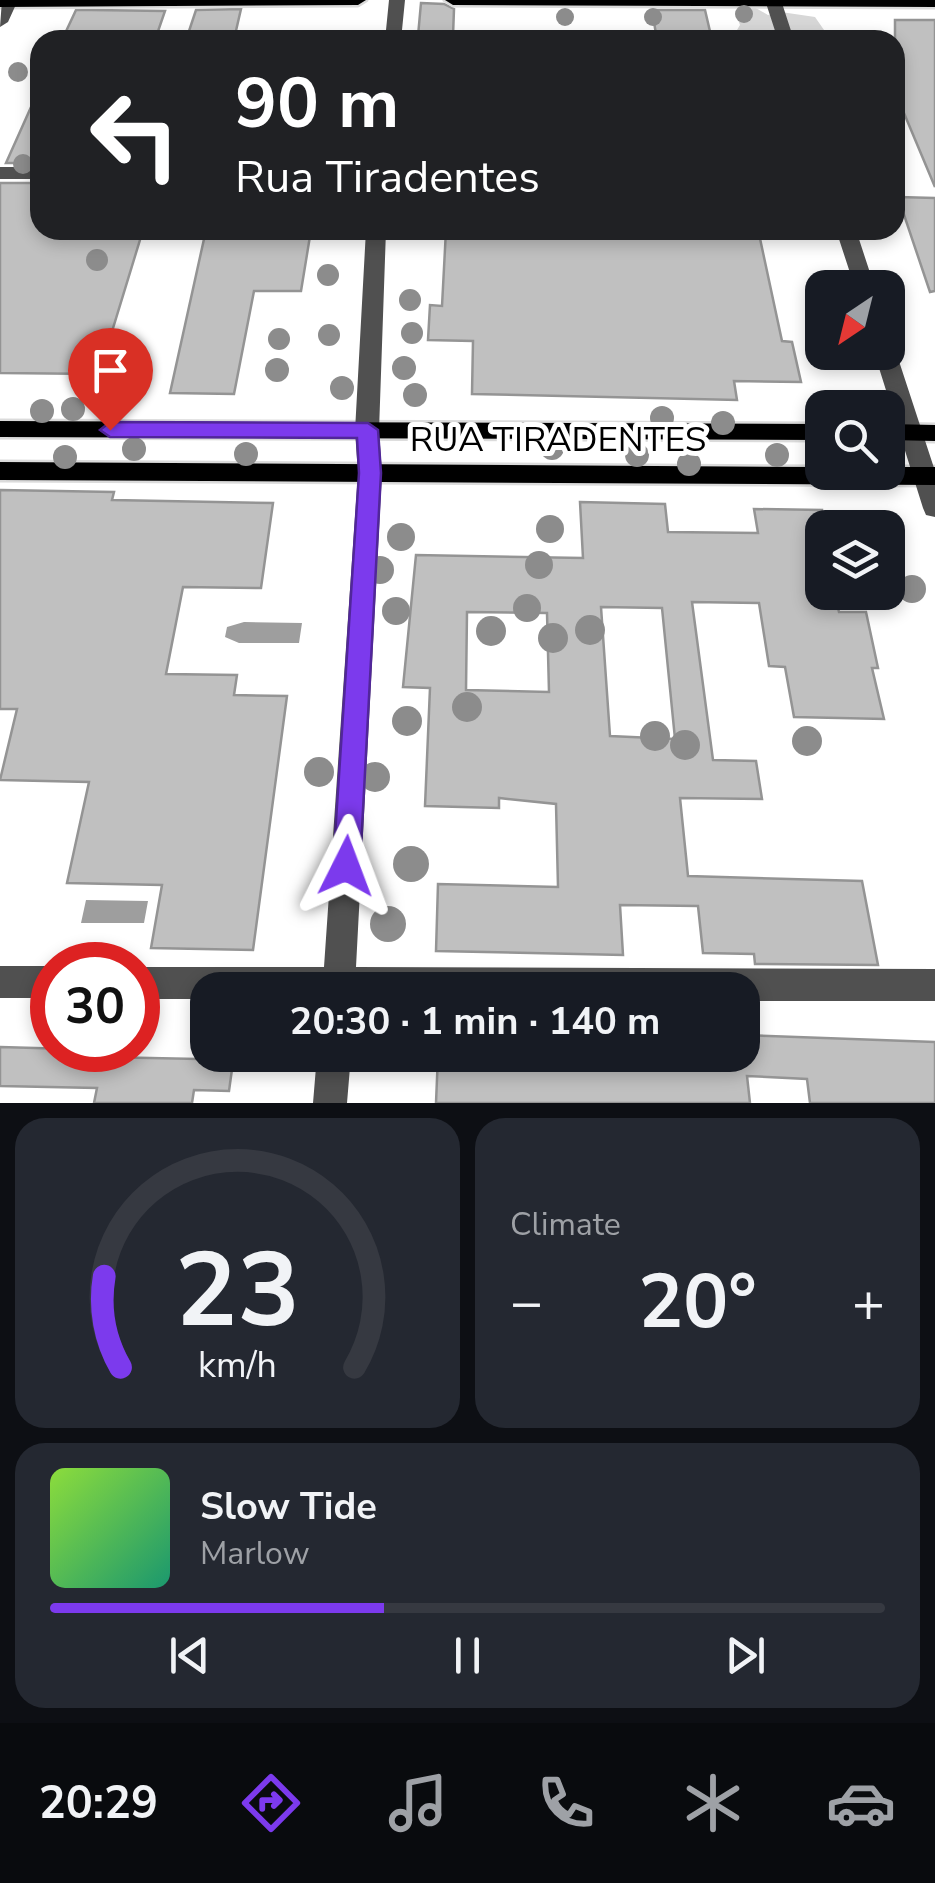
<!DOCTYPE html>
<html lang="en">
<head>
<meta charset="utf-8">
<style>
  :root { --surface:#171b24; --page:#242831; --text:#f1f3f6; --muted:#9ea1a6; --line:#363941; --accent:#7c3aed }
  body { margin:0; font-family:"Nunito Sans",sans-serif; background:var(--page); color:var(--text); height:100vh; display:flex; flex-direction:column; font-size:38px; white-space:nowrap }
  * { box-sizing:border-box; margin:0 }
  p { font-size:32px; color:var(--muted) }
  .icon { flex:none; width:55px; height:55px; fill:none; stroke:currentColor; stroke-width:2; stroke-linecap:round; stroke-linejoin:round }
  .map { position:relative; height:1103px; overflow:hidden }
  .sheet { display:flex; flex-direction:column; gap:15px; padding:15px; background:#0d0f14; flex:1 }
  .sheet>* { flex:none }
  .banner { position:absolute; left:30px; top:30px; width:875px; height:210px; border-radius:30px; box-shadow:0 5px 15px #0003; background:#202124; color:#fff; overflow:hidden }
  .needle { width:65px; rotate:215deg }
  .tools { position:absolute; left:805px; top:270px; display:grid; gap:20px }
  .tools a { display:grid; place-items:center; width:100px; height:100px; border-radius:20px; background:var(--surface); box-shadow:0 5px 15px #0003; font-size:50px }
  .speed { position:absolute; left:30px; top:942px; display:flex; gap:20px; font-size:50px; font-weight:700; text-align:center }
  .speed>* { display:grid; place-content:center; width:130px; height:130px; border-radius:50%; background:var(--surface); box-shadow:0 5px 15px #0003; line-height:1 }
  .speed .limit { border:15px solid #d22; background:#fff; color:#111 }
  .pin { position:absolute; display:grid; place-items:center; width:85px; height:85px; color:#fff; margin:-102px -42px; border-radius:50% 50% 50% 0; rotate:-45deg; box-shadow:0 0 10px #0007 }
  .pin .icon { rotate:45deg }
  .me { position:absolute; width:110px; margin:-55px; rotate:3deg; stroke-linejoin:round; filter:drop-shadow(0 0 8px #0008) }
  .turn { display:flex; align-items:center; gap:35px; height:210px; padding:0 40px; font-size:45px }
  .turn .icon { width:130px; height:130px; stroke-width:2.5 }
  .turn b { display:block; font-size:70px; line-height:85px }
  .big { font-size:75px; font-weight:700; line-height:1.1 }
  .sheet .widget { flex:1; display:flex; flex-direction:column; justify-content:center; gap:15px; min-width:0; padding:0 35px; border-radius:30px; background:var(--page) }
  .sheet .dial { align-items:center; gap:0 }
  .dial svg { height:260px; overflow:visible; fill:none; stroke:var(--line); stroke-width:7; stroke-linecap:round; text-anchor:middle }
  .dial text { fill:var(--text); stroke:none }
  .song { display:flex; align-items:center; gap:30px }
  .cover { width:120px; height:120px; border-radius:15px; background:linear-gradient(135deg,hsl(90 70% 55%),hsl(160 70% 35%)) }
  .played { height:10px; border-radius:5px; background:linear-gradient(90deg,var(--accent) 40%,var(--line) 40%) }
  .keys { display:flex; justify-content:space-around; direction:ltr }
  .heat { display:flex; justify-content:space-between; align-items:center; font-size:55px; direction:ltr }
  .sheet .tiles { flex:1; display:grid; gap:15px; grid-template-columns:1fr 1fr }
  .widget:last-child { grid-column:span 2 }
  .trip { position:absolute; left:190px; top:972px; width:570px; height:100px; border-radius:30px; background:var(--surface); box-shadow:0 5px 15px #0003; font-weight:700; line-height:100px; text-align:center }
  .tab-bar { display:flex; height:160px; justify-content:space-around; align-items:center; background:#090b0e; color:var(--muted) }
  .tab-bar .icon { width:70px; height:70px }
  .tab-bar .active { color:var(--accent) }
  .tab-bar b { font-size:45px; color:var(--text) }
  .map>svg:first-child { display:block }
</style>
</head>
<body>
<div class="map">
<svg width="935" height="1103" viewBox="0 0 935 1103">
  <rect width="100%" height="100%" fill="#fff"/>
  <path fill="#d7d7d7" d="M 754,7 L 768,15 L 781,12 L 815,17 L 831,40 L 731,40 L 740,25 L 736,15 Z"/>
  <path fill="#9e9e9e" d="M 244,622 L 302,623 L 299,643 L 239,643 L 225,637 L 227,627 Z
    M 86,900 L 148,901 L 144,923 L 81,923 Z"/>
  <path fill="#c0c0c0" stroke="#949494" stroke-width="2.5" fill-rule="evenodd" d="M 421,3 L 444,4 L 454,9 L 453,36 L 418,36 Z
    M 241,9 L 235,35 L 188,34 L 196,10 Z
    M 76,10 L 91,10 L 165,11 L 155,40 L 62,40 Z
    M 652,10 L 705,10 L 712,40 L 657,40 Z
    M 895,20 L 935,20 L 935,187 L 901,106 L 895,106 Z
    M 40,87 L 40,163 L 6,163 Z
    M 0,183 L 40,183 L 40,230 L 143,230 L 99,374 L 0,373 Z
    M 898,197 L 935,198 L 935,291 L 930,292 Z
    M 206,230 L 311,230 L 301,291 L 254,291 L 234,394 L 170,393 Z
    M 446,230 L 742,230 L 742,233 L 759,234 L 782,341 L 792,342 L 801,382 L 734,381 L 737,400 L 472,394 L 473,341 L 428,340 L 430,305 L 442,306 Z
    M 0,490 L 114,492 L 112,500 L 273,503 L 261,588 L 183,587 L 166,674 L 237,675 L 234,695 L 287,696 L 253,950 L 151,948 L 162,885 L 67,883 L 89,782 L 0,780 L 17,709 L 0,709 Z
    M 580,502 L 665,504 L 668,532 L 758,533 L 754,509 L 822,510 L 822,592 L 834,592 L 839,612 L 866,612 L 878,668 L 872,668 L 884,719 L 794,717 L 785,667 L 769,666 L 759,603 L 692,602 L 713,760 L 756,761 L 762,799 L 680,798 L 688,876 L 862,881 L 878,965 L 755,964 L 754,954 L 703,953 L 698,906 L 620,905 L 623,955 L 436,951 L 438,884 L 558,887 L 556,804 L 499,798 L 499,808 L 425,806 L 430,688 L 403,687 L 416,555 L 583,558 ZM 601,607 L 662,608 L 675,739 L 610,736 ZM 467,612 L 547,613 L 549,692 L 466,690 Z
    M 743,1035 L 935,1042 L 935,1103 L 810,1103 L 807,1079 L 747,1076 L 750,1103 L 436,1103 L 438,1055 L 745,1055 Z
    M 0,1047 L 105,1050 L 103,1057 L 198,1059 L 199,1055 L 234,1055 L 229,1091 L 194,1090 L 192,1103 L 94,1103 L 97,1088 L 0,1086 Z"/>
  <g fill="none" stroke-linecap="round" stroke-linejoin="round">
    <g stroke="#dbdbdb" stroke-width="5">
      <path id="major" d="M 0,0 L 366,0 L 358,5 L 0,7 Z
        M 445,0 L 935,0 L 935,7 L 453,5 Z
        M 0,421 L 822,424 L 822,440 L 0,437 Z
        M 888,424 L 935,425 L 935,441 L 888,440 Z
        M 0,462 L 822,467 L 822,472 L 888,472 L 888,467 L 935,467 L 935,485 L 0,480 Z"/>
    </g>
    <path fill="#505050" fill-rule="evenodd" d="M 2,0 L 18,0 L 8,22 L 0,27 Z
      M 389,0 L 405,0 L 401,40 L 385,40 Z
      M 765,0 L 781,0 L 794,40 L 778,40 Z
      M 0,167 L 40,167 L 40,179 L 0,179 Z
      M 366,230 L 386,230 L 379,431 L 382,473 L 356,967 L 935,969 L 935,1001 L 742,1001 L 742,990 L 208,990 L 208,999 L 138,999 L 138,967 L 324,967 L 358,473 L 355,431 Z
      M 836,230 L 856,230 L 875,288 L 855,288 Z
      M 888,345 L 896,352 L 935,471 L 935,517 L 926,515 L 923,508 L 874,352 L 888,352 Z
      M 0,966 L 52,966 L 52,998 L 0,998 Z
      M 317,1055 L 351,1055 L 347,1103 L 313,1103 Z"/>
    <use href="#major" fill="#000" fill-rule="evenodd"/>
  </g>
  <g fill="#8c8c8c">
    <circle cx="744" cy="14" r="9"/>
    <circle cx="565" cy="17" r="9"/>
    <circle cx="653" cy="17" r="9"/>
    <circle cx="18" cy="72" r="10"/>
    <circle cx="23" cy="164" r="10"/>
    <circle cx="97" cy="260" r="11"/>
    <circle cx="328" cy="275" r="11"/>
    <circle cx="410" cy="300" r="11"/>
    <circle cx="412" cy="333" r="11"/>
    <circle cx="329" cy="335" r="11"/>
    <circle cx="279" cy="339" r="11"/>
    <circle cx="404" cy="368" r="12"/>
    <circle cx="277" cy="370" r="12"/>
    <circle cx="342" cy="388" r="12"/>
    <circle cx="127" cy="393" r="12"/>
    <circle cx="415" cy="395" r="12"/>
    <circle cx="73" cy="409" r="12"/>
    <circle cx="42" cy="411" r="12"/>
    <circle cx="662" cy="418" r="12"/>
    <circle cx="723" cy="423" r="12"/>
    <circle cx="552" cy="448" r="12"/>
    <circle cx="134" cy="449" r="12"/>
    <circle cx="246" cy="454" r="12"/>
    <circle cx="637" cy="455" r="12"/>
    <circle cx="777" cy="455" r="12"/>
    <circle cx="65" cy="457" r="12"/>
    <circle cx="689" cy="464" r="12"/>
    <circle cx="550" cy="529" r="14"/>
    <circle cx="401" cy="537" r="14"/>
    <circle cx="539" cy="565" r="14"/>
    <circle cx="380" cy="570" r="14"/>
    <circle cx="912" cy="589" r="14"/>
    <circle cx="527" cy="608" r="14"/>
    <circle cx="396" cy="611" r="14"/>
    <circle cx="590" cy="630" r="15"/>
    <circle cx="491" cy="631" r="15"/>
    <circle cx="553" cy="638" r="15"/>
    <circle cx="467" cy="707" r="15"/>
    <circle cx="407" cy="721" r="15"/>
    <circle cx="655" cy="736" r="15"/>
    <circle cx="807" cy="741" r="15"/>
    <circle cx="685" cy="745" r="15"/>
    <circle cx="319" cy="772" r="15"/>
    <circle cx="375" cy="777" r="15"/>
    <circle cx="411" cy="864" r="18"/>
    <circle cx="388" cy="924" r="18"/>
  </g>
  <path fill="#7c3aed" stroke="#51269a" stroke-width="2.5" d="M 110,422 L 368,423 L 378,430 L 381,473 L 360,866 L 356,875 L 346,879 L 337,875 L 333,866 L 359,473 L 357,438 L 110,437 L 100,430 Z"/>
  <g text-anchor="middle" stroke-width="10" stroke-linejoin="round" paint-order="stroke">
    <g font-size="35" fill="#000" stroke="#fff">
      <text x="558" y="451">RUA TIRADENTES</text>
    </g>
  </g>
</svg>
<div class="tools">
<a><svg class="needle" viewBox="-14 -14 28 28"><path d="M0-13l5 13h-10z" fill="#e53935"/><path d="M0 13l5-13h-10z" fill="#9ea1a6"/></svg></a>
<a><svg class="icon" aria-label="search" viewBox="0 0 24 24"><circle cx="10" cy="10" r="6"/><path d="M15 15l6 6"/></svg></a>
<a><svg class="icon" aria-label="layers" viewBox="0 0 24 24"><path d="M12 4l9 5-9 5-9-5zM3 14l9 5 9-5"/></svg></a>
</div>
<div class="speed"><div class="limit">30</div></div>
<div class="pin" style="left:110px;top:430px;background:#d93025"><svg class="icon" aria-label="arrive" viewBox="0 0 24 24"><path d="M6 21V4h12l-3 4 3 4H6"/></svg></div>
<svg class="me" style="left:346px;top:866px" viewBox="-20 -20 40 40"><path d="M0-17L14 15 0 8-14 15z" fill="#7c3aed" stroke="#fff" stroke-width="4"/></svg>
<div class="trip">20:30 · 1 min · 140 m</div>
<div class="banner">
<div class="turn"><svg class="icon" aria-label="left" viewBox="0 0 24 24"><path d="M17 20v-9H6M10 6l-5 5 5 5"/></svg><div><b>90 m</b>Rua Tiradentes</div></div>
</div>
</div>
<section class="sheet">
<div class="tiles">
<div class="widget dial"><svg viewBox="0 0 100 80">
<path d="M14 69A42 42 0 1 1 86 69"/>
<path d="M14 69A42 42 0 0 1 9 41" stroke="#7c3aed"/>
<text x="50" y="56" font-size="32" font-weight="700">23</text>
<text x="50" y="72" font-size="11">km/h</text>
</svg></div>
<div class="widget"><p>Climate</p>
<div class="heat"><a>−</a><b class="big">20°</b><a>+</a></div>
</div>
<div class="widget">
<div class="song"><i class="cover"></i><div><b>Slow Tide</b><p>Marlow</p></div></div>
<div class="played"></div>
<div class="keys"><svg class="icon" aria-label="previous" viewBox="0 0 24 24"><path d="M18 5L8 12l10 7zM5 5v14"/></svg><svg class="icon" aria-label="pause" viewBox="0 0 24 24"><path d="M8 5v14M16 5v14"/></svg><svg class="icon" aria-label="next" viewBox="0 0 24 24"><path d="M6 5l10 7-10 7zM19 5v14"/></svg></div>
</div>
</div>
</section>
<nav class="tab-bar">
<b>20:29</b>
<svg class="icon active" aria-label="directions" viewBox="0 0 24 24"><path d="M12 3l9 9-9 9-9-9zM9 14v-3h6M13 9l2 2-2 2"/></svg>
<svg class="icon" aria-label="music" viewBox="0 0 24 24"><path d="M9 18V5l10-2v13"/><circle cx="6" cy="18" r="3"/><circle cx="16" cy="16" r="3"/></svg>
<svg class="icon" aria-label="phone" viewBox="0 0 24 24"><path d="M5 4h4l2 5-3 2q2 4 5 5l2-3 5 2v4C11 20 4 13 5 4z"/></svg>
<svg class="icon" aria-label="climate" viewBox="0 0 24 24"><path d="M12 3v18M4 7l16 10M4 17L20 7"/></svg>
<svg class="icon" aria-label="car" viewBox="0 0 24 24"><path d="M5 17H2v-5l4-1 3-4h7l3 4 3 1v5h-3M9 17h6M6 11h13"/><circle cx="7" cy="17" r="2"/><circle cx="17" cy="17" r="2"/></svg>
</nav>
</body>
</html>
